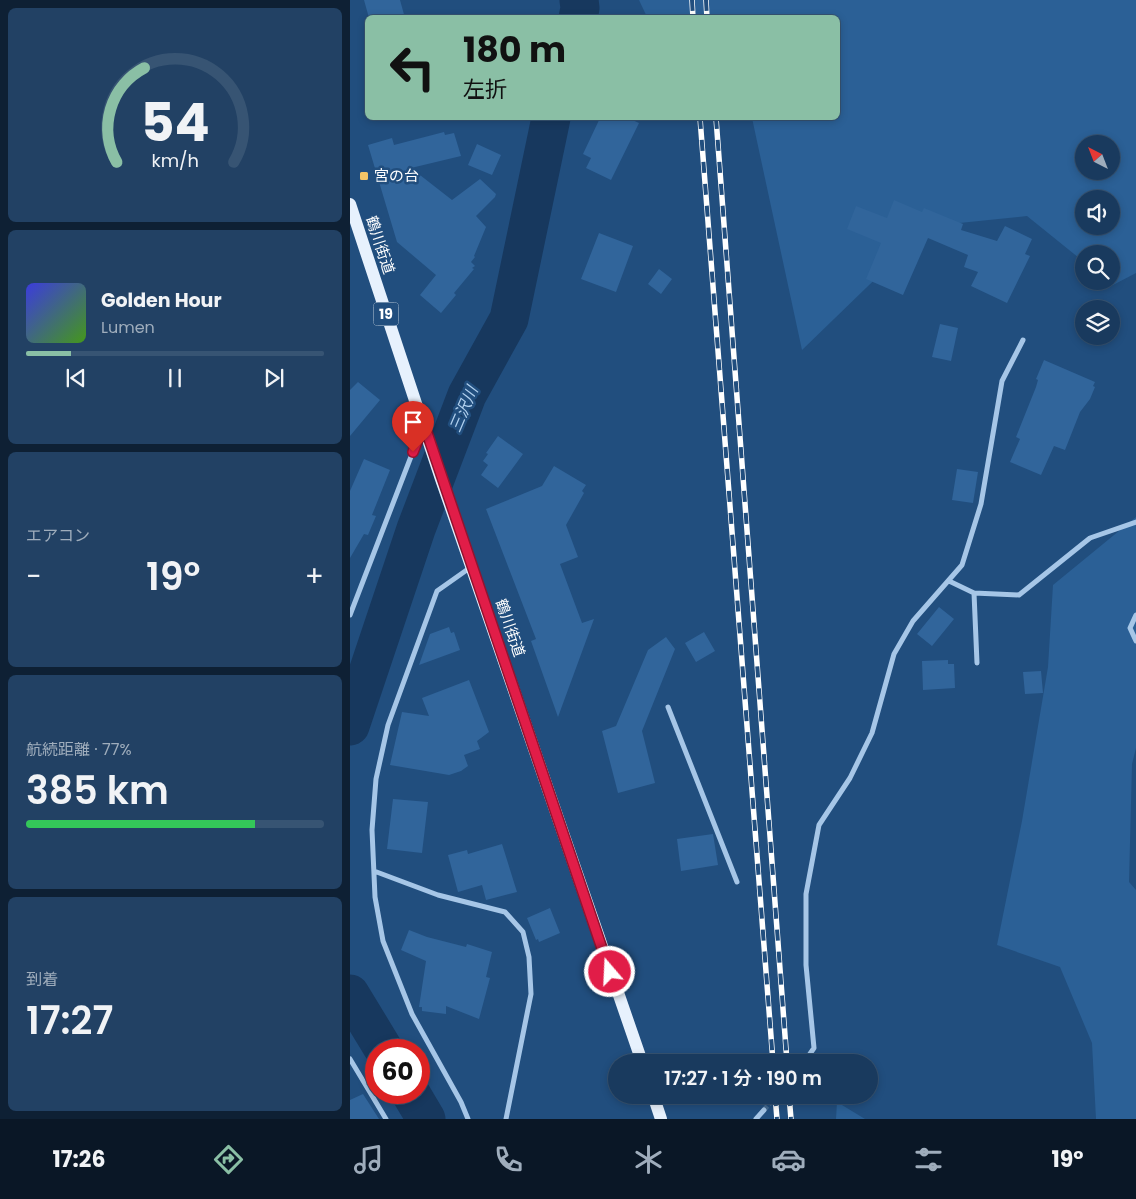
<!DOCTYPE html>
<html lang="ja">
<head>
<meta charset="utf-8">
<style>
  :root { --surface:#193a5e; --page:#224164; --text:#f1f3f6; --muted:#9fadbc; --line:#375473; --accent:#8abfa5 }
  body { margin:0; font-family:Poppins,"Noto Sans JP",sans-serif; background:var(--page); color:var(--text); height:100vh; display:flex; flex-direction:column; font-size:19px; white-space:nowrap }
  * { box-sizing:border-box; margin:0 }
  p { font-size:16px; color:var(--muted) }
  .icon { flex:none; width:28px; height:28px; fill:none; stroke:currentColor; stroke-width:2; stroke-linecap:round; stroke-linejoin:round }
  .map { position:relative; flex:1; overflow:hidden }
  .sheet { display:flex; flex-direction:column; gap:8px; padding:8px; background:#0e2034; width:350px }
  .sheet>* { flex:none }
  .top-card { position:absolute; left:15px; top:15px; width:475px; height:105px; border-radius:8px; box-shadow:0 2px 8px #0003,0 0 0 1px var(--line); background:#8abfa5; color:#111; overflow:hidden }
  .needle { width:32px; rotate:318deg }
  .fabs { position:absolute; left:725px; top:135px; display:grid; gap:10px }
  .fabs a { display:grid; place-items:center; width:45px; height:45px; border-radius:50%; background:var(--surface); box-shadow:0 2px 8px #0003,0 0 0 1px var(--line); font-size:25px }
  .speed { position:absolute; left:15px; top:1039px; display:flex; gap:10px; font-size:25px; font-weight:700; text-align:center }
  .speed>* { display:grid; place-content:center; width:65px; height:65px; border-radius:50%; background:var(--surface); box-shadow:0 2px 8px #0003,0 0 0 1px var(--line); line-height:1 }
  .speed .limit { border:8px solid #d22; background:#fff; color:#111 }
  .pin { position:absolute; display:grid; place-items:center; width:42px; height:42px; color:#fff; margin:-51px -21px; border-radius:50% 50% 50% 0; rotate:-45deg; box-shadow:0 0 5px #0007 }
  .pin .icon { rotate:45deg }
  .me { position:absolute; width:55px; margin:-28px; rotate:341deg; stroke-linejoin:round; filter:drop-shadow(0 0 4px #0008) }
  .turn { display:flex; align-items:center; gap:18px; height:105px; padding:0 15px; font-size:22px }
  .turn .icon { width:65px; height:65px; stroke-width:2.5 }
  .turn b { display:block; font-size:35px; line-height:42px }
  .big { font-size:38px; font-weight:600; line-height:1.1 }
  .sheet .widget { flex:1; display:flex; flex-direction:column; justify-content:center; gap:8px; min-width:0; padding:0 18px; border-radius:8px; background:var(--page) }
  .sheet .dial { align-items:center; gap:0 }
  .dial svg { height:130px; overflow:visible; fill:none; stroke:var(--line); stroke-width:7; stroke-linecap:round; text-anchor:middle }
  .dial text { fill:var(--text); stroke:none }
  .song { display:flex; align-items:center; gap:15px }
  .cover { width:60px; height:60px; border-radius:8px; background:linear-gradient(135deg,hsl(240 70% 55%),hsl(100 70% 35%)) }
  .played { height:5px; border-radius:2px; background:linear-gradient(90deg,var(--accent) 15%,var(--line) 15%) }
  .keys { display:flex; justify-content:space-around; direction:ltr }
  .heat { display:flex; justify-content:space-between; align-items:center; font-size:28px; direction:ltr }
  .charge { height:8px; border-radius:4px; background:linear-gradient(90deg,#34c759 77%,var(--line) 0) }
  .trip { position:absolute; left:258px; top:1054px; width:270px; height:50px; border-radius:25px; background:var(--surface); box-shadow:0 2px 8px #0003,0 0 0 1px var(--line); font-weight:600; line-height:50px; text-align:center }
  .tab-bar { display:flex; height:80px; justify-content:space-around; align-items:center; background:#0a1726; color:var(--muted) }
  .tab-bar .icon { width:35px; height:35px }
  .tab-bar .active { color:var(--accent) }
  .tab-bar b { font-size:22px; color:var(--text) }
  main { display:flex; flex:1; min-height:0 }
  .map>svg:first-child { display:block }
</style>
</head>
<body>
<main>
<section class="sheet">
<div class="widget dial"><svg viewBox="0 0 100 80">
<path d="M14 69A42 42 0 1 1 86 69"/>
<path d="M14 69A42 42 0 0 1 31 11" stroke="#8abfa5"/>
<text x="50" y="56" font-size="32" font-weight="700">54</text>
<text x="50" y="72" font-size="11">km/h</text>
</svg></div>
<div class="widget">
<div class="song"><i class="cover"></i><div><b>Golden Hour</b><p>Lumen</p></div></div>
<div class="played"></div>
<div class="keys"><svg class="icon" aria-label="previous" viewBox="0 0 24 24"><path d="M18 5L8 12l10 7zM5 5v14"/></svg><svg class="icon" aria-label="pause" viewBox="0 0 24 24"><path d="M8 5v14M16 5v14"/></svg><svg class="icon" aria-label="next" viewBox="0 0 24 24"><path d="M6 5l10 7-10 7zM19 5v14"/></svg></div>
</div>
<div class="widget"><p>エアコン</p>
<div class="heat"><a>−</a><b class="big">19°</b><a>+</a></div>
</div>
<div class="widget"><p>航続距離 · 77%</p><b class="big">385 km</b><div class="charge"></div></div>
<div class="widget"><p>到着</p><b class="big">17:27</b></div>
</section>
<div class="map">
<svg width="786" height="1119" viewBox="0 0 786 1119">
  <rect width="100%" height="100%" fill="#214e7e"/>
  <path fill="#2b6096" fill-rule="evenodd" d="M 289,0 L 786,0 L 786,273 L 763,285 L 758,281 L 761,281 L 761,254 L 734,254 L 734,262 L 677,216 L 580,226 L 452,350 L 402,118 L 488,118 L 488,18 L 297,17 ZM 734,144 L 761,144 L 761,171 L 734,171 ZM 734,199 L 761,199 L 761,226 L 734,226 Z
    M 786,517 L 786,748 L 782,764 L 779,882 L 786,890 L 786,1119 L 746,1119 L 742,1043 L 710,967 L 647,945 L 672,821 L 698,667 L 703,585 Z
    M 487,1102 L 515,1119 L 486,1119 Z"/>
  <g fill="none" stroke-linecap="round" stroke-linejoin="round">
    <path stroke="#17385e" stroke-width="39" d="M 228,18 L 230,8 L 229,0
      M 0,726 L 66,529 L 117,395 L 159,319 L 201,118
      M 0,994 L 34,1050
      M 60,1092 L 76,1119"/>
  </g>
  <path fill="#31659b" d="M 14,0 L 50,0 L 55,18 L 19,18 Z
    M 250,118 L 278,118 L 289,123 L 261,180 L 236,168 L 241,158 L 233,154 Z
    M 94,132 L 95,135 L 104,133 L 111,156 L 61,168 L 102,200 L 130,179 L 146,194 L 145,197 L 126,216 L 136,227 L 124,256 L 125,257 L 121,262 L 125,266 L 122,268 L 124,269 L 104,293 L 106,295 L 91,313 L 70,295 L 86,275 L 47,242 L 18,145 L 42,138 L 44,145 Z
    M 127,144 L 151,155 L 142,175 L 118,165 Z
    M 544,200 L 572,212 L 574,208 L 613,224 L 611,230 L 647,241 L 655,226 L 682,239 L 675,254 L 680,256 L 657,303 L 621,286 L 628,272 L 614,267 L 618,255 L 578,238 L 553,295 L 516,279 L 531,243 L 497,229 L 506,206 L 537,218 Z
    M 249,233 L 283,246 L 266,292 L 231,279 Z
    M 309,269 L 322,279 L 311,294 L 298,284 Z
    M 590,324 L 608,328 L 601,361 L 582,357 Z
    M 694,360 L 745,382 L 743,386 L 745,387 L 740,399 L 730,412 L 715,450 L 704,446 L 691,475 L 660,462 L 670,439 L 666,437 L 686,387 L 688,380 L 686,379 Z
    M 8,382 L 30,400 L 0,436 L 0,390 Z
    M 148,436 L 173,454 L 148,488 L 131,475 L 138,465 L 133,461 L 138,454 L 136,453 Z
    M 14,459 L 40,470 L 22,515 L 26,516 L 18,535 L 14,534 L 0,558 L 0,491 Z
    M 204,466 L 236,485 L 232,491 L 234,493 L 216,525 L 228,557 L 210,564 L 232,623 L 244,619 L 208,717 L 181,641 L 186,639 L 136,509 L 192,486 Z
    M 607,469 L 628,472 L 623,503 L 602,500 Z
    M 589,607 L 604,619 L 582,646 L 567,634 Z
    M 99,627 L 101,633 L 104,632 L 110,650 L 69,665 L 80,634 Z
    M 354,632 L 365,651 L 346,662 L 335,643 Z
    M 316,637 L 325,649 L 292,731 L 305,783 L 268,793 L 252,731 L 266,726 L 298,650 Z
    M 598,660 L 598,664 L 604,664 L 605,688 L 573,690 L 572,661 Z
    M 691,671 L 693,693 L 675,694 L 673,672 Z
    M 119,680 L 139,732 L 127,741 L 130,749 L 114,755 L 118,766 L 111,771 L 99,775 L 40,765 L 52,712 L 79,716 L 72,698 Z
    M 43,799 L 78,802 L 72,853 L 37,849 Z
    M 363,834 L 368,865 L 331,871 L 327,839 Z
    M 152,844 L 167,892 L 136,900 L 132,885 L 108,892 L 98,855 L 117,850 L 118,854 Z
    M 200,908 L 210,933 L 189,942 L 188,939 L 186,940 L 177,918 Z
    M 59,930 L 77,937 L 116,947 L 117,944 L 142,952 L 136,977 L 140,978 L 129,1019 L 96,1006 L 96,1014 L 72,1011 L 72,1007 L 69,1007 L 76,961 L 51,950 Z
    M 13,1094 L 29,1119 L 0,1119 L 0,1100 Z"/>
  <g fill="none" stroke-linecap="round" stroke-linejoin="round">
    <path stroke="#426991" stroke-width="5" stroke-dasharray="5 2.5" stroke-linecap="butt" d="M 414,1110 L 427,1095"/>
    <path stroke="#a6c6e7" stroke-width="5" d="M 599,581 L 624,593 L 669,595 L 740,538 L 786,522
      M 624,593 L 627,663
      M 0,615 L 72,428
      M 786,615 L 780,628 L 786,641
      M 318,707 L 387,882
      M 24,871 L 88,895 L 155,912 L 173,932 L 179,957 L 181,994 L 156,1119
      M 0,1059 L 36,1119
      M 455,1061 L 464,1048 L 456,965 L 456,894 L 469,825 L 500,778 L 522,733 L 544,654 L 563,621 L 612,565 L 631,504 L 652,381 L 673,340
      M 118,1119 L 111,1102 L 62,1014 L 33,941 L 25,897 L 22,830 L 26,779 L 38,725 L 87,591 L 121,567
      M 406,1119 L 414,1110"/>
    <path stroke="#e7f1fd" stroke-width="12" d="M 0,204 L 91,479 L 292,1062
      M 303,1095 L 311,1119"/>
    <g stroke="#fff" stroke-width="5.5">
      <path id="rail" d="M 342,0 L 343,18
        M 356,0 L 357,18
        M 350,118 L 423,1062
        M 366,118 L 437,1062
        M 425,1095 L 427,1119
        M 439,1095 L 441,1119"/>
    </g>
    <use href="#rail" stroke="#214e7e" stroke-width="4" stroke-dasharray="11" stroke-linecap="butt"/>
  </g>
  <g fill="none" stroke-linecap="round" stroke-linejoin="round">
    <g stroke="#92132f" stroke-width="12">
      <path id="route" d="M 63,452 L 74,424 L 260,972"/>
    </g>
    <use href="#route" stroke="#e11d48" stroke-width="9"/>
  </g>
  <rect fill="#f3c467" stroke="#214e7e" stroke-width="2" x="9" y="171" width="10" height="10" rx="2.5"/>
  <g text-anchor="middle" stroke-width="5" stroke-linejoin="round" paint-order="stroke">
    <rect fill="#214e7e" stroke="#bccad8" stroke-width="1" x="23.5" y="302.5" width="25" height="23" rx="4"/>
    <g font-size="14" font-weight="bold" fill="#fff">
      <text x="36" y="319">19</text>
    </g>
    <g font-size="15" fill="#fff" stroke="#214e7e" text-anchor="start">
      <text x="24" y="181">宮の台</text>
    </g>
    <g font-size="15" fill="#fff" stroke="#214e7e">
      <text transform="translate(30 245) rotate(72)" y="5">鶴川街道</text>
      <text transform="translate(160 628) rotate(71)" y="5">鶴川街道</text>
    </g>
    <g font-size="16" font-style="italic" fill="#b1d0ee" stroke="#214e7e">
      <text transform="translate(113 409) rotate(-67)" y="6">三沢川</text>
    </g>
  </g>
</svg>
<div class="fabs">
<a><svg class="needle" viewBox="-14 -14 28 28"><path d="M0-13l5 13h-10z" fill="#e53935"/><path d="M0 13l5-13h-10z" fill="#9fadbc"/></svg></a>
<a><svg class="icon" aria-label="sound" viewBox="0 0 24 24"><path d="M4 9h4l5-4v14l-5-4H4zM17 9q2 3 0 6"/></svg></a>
<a><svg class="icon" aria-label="search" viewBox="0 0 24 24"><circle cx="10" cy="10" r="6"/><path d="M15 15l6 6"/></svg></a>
<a><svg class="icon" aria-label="layers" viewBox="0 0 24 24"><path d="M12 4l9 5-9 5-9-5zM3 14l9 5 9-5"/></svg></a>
</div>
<div class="speed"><div class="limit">60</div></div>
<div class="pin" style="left:63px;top:452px;background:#d93025"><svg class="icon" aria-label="arrive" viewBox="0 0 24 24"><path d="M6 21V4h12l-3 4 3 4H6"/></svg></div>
<svg class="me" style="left:260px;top:972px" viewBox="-20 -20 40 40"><circle r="17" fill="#e11d48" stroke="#fff" stroke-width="3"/><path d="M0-11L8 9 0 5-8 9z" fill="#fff"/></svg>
<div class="trip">17:27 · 1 分 · 190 m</div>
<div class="top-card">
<div class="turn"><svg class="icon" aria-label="left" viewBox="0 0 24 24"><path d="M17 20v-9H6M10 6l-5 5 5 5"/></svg><div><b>180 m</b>左折</div></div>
</div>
</div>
</main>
<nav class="tab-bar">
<b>17:26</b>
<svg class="icon active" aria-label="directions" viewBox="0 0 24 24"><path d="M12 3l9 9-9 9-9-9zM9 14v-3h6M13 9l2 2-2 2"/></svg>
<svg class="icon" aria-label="music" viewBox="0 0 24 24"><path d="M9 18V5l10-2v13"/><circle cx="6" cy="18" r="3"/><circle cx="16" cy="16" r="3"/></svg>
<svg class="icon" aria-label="phone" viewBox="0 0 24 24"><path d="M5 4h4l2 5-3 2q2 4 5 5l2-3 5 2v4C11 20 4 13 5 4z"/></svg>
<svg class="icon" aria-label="climate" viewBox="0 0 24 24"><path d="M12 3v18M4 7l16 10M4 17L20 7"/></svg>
<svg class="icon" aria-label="car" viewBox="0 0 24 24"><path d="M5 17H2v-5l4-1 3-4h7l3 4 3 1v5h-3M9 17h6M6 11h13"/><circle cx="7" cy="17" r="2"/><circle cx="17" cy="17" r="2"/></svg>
<svg class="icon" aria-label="filters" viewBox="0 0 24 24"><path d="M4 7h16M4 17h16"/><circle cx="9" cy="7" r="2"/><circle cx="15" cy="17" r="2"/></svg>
<b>19°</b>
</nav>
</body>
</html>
